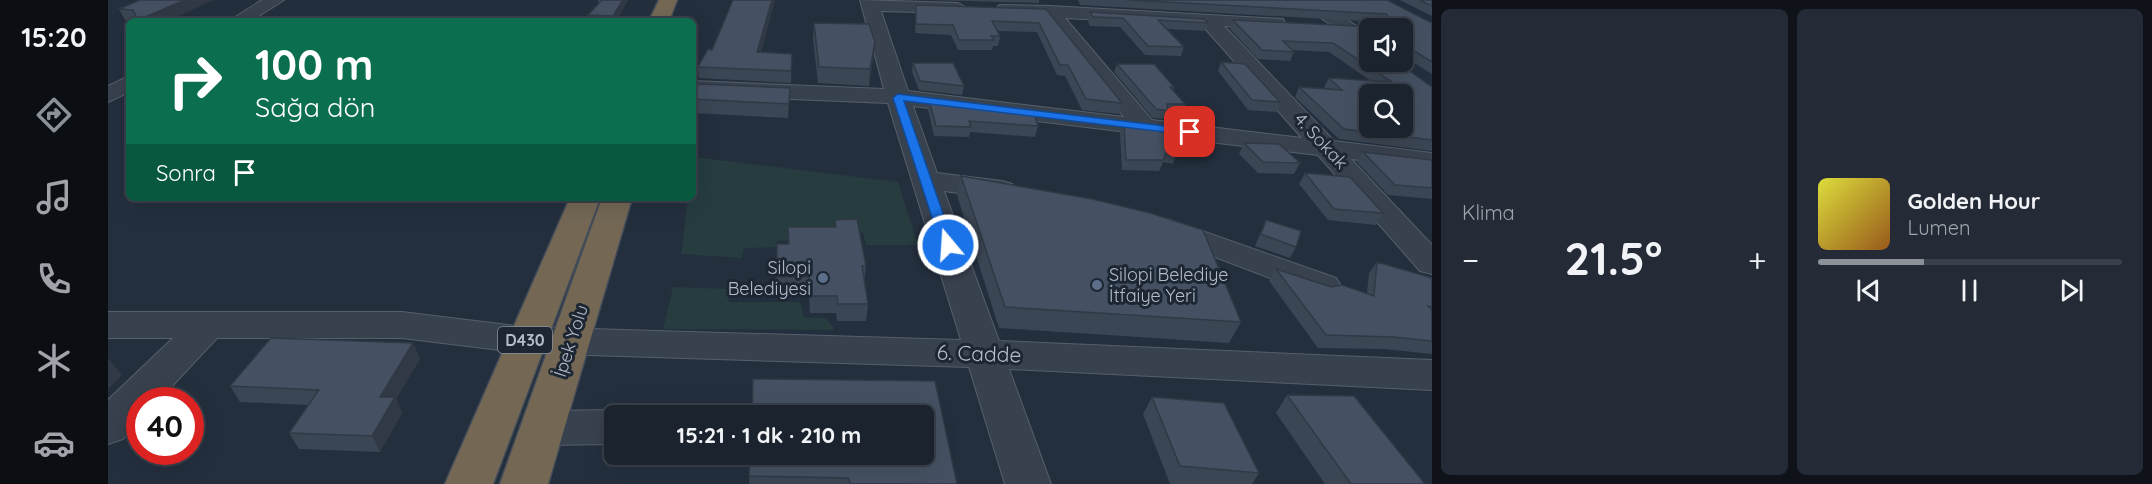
<!DOCTYPE html>
<html lang="tr">
<head>
<meta charset="utf-8">
<style>
  :root { --surface:#1b232e; --page:#242b36; --text:#f1f3f6; --muted:#a0a4aa; --line:#39404a; --accent:#8c9099 }
  body { margin:0; font-family:Quicksand,sans-serif; background:var(--page); color:var(--text); height:100vh; display:flex; flex-direction:column; font-size:22px; white-space:nowrap }
  * { box-sizing:border-box; margin:0 }
  p { font-size:20px; color:var(--muted) }
  .icon { flex:none; width:33px; height:33px; fill:none; stroke:currentColor; stroke-width:2; stroke-linecap:round; stroke-linejoin:round }
  .map { position:relative; flex:1; overflow:hidden }
  .drawer { display:flex; flex-direction:column; gap:9px; padding:9px; background:#0f1319; width:720px }
  .drawer>* { flex:none }
  .banner { position:absolute; left:18px; top:18px; width:570px; height:183px; border-radius:9px; box-shadow:0 6px 24px #0002,0 0 0 2px var(--line); background:#0b6e4f; color:#fff; overflow:hidden }
  .buttons { position:absolute; left:1251px; top:18px; display:grid; gap:12px }
  .buttons a { display:grid; place-items:center; width:54px; height:54px; border-radius:9px; background:var(--surface); box-shadow:0 6px 24px #0002,0 0 0 2px var(--line); font-size:30px }
  .speed { position:absolute; left:18px; top:387px; display:flex; gap:12px; font-size:30px; font-weight:700; text-align:center }
  .speed>* { display:grid; place-content:center; width:78px; height:78px; border-radius:50%; background:var(--surface); box-shadow:0 6px 24px #0002,0 0 0 2px var(--line); line-height:1 }
  .speed .limit { border:9px solid #d22; background:#fff; color:#111 }
  .pin { position:absolute; display:grid; place-items:center; width:51px; height:51px; color:#fff; margin:-26px; border-radius:12px; box-shadow:0 3px 9px #0006 }
  .me { position:absolute; width:66px; margin:-33px; rotate:342deg; stroke-linejoin:round; filter:drop-shadow(0 0 4px #0008) }
  .turn { display:flex; align-items:center; gap:21px; height:126px; padding:0 30px; font-size:27px }
  .turn .icon { width:78px; height:78px; stroke-width:2.5 }
  .turn b { display:block; font-size:42px; line-height:51px }
  .then { display:flex; align-items:center; height:57px; padding:0 30px; background:#0003; gap:12px; font-size:22px }
  .big { font-size:45px; font-weight:700; line-height:1.1 }
  .drawer .card { flex:1; display:flex; flex-direction:column; justify-content:center; gap:9px; min-width:0; padding:0 21px; border-radius:9px; background:var(--page) }
  .song { display:flex; align-items:center; gap:18px }
  .cover { width:72px; height:72px; border-radius:9px; background:linear-gradient(135deg,hsl(60 70% 55%),hsl(30 70% 35%)) }
  .played { height:6px; border-radius:3px; background:linear-gradient(90deg,var(--accent) 35%,var(--line) 35%) }
  .keys { display:flex; justify-content:space-around; direction:ltr }
  .heat { display:flex; justify-content:space-between; align-items:center; font-size:33px; direction:ltr }
  .drawer .tiles { flex:1; display:grid; gap:9px; grid-template-columns:repeat(2,1fr) }
  .trip { position:absolute; left:496px; top:405px; width:330px; height:60px; border-radius:9px; background:var(--surface); box-shadow:0 6px 24px #0002,0 0 0 2px var(--line); font-weight:700; line-height:60px; text-align:center }
  main { display:flex; flex:1; min-height:0 }
  .menu { display:flex; flex-direction:column; width:108px; justify-content:space-around; align-items:center; background:#0b0e12; color:var(--muted) }
  .menu .icon { width:42px; height:42px }
  .menu .active { color:var(--accent) }
  .menu b { font-size:27px; color:var(--text) }
  .map>svg:first-child { display:block }
</style>
</head>
<body>
<main>
<nav class="menu">
<b>15:20</b>
<svg class="icon active" aria-label="directions" viewBox="0 0 24 24"><path d="M12 3l9 9-9 9-9-9zM9 14v-3h6M13 9l2 2-2 2"/></svg>
<svg class="icon" aria-label="music" viewBox="0 0 24 24"><path d="M9 18V5l10-2v13"/><circle cx="6" cy="18" r="3"/><circle cx="16" cy="16" r="3"/></svg>
<svg class="icon" aria-label="phone" viewBox="0 0 24 24"><path d="M5 4h4l2 5-3 2q2 4 5 5l2-3 5 2v4C11 20 4 13 5 4z"/></svg>
<svg class="icon" aria-label="climate" viewBox="0 0 24 24"><path d="M12 3v18M4 7l16 10M4 17L20 7"/></svg>
<svg class="icon" aria-label="car" viewBox="0 0 24 24"><path d="M5 17H2v-5l4-1 3-4h7l3 4 3 1v5h-3M9 17h6M6 11h13"/><circle cx="7" cy="17" r="2"/><circle cx="17" cy="17" r="2"/></svg>
</nav>
<div class="map">
<svg width="1324" height="484" viewBox="0 0 1324 484">
  <rect width="100%" height="100%" fill="#242f3e"/>
  <path fill="#263c3f" d="M 586,157 L 790,182 L 810,245 L 758,245 L 755,233 L 722,232 L 719,238 L 669,241 L 668,247 L 636,248 L 634,258 L 573,254 L 580,198 L 585,198 Z
    M 565,287 L 620,289 L 621,302 L 692,302 L 696,317 L 718,318 L 727,330 L 555,329 Z"/>
  <g fill="none" stroke-linecap="round" stroke-linejoin="round">
    <g stroke="#565f6c" stroke-width="2">
      <path id="minor" d="M 154,0 L 176,0 L 143,21 L 121,21 Z
        M 752,0 L 850,3 L 859,8 L 850,13 L 773,11 L 800,91 L 1016,117 L 937,16 L 897,14 L 888,9 L 891,5 L 942,6 L 1175,19 L 1177,23 L 1168,29 L 1116,26 L 1226,141 L 1324,153 L 1324,169 L 1243,159 L 1324,245 L 1324,274 L 1312,271 L 1210,155 L 805,106 L 829,173 L 894,181 L 904,184 L 908,190 L 904,196 L 894,199 L 836,191 L 891,341 L 1324,360 L 1324,390 L 901,369 L 943,484 L 897,484 L 861,367 L 417,353 L 294,338 L 109,338 L 51,400 L 32,400 L 32,421 L 15,439 L 0,444 L 0,400 L 65,338 L 0,338 L 0,312 L 294,312 L 417,327 L 853,340 L 780,103 L 585,95 L 585,81 L 776,89 ZM 957,18 L 1094,25 L 1194,138 L 1044,120 Z
        M 1188,0 L 1209,0 L 1262,35 L 1262,50 L 1255,48 Z
        M 21,76 L 21,92 L 0,102 L 0,86 Z
        M 1060,219 L 1228,278 L 1233,286 L 1228,294 L 1216,297 L 1204,294 L 1049,235 L 1045,228 L 1049,221 Z
        M 507,410 L 522,416 L 507,416 L 507,444 L 435,445 L 420,440 L 414,428 L 420,416 L 435,411 Z"/>
    </g>
    <g stroke="#434c59" stroke-width="3">
      <path id="highway" d="M 551,0 L 569,0 L 561,21 L 541,21 Z
        M 462,198 L 492,198 L 385,484 L 337,484 Z
        M 494,198 L 524,198 L 440,484 L 392,484 Z"/>
    </g>
    <use href="#minor" fill="#38414e" fill-rule="evenodd"/>
    <use href="#highway" fill="#746855" fill-rule="evenodd"/>
  </g>
  <path fill="#3b4654" d="M 32,0 L 105,0 L 59,21 L 17,20 L 11,9 Z
    M 490,0 L 520,0 L 508,21 L 481,21 L 480,15 L 490,4 Z
    M 625,0 L 667,0 L 653,52 L 684,54 L 683,83 L 591,78 L 590,67 L 604,50 Z
    M 823,0 L 931,0 L 931,3 Z
    M 970,0 L 1279,0 L 1324,23 L 1324,74 L 1295,56 L 1294,57 L 1294,28 L 1262,62 L 1324,87 L 1324,151 L 1231,139 L 1187,97 L 1191,87 L 1218,89 L 1216,87 L 1221,78 L 1263,81 L 1221,52 L 1184,50 L 1186,52 L 1182,61 L 1150,59 L 1122,29 L 1125,20 L 1266,27 L 1271,22 L 972,5 Z
    M 1292,0 L 1324,0 L 1324,16 Z
    M 808,5 L 938,9 L 1014,103 L 1011,114 L 974,110 L 957,76 L 949,75 L 929,32 L 889,31 L 892,36 L 890,46 L 885,46 L 884,50 L 850,50 L 843,35 L 807,33 Z
    M 982,12 L 1100,23 L 1096,31 L 1059,29 L 1076,47 L 1073,56 L 1037,55 L 1012,27 L 982,26 L 980,21 Z
    M 706,23 L 765,58 L 761,86 L 710,83 L 705,39 Z
    M 1113,62 L 1172,102 L 1168,112 L 1140,110 L 1110,71 Z
    M 805,63 L 856,86 L 854,95 L 811,90 L 804,72 Z
    M 1009,64 L 1066,87 L 1065,90 L 1077,104 L 1074,113 L 1059,113 L 1057,119 L 1045,118 L 1006,72 Z
    M 585,97 L 681,101 L 680,118 L 585,113 Z
    M 821,100 L 930,126 L 927,137 L 862,132 L 861,137 L 826,136 L 820,110 Z
    M 1016,123 L 1069,153 L 1065,164 L 1055,162 L 1051,171 L 1014,170 L 1012,133 Z
    M 1136,143 L 1192,163 L 1186,174 L 1150,173 L 1131,154 Z
    M 1255,152 L 1324,160 L 1324,199 L 1280,195 L 1249,162 Z
    M 1197,173 L 1275,213 L 1268,225 L 1220,220 L 1191,184 Z
    M 853,176 L 1133,322 L 1121,343 L 891,328 L 849,195 Z
    M 727,220 L 758,266 L 756,282 L 760,304 L 758,321 L 729,321 L 728,313 L 702,313 L 701,294 L 669,294 L 669,244 L 680,244 L 680,227 L 727,227 Z
    M 1158,220 L 1188,247 L 1182,258 L 1147,246 Z
    M 1269,262 L 1324,278 L 1324,354 L 1276,349 L 1210,348 L 1161,281 L 1168,269 L 1223,287 L 1259,293 L 1261,273 Z
    M 305,343 L 312,359 L 288,399 L 294,413 L 272,452 L 191,449 L 181,433 L 200,405 L 132,402 L 122,386 Z
    M 1179,395 L 1317,484 L 1217,484 L 1168,413 Z
    M 1044,397 L 1151,473 L 1144,484 L 1062,484 L 1035,414 Z
    M 642,454 L 849,484 L 641,484 Z"/>
  <path fill="#303945" d="M 77,0 L 105,0 L 59,21 L 30,20 Z
    M 515,0 L 520,0 L 508,21 L 505,21 L 505,16 Z
    M 664,0 L 667,0 L 650,63 L 649,52 Z
    M 767,42 L 765,58 L 761,86 L 762,69 Z
    M 305,343 L 312,359 L 288,399 L 294,413 L 272,452 L 264,436 L 272,397 Z
    M 0,358 L 14,375 L 0,389 Z"/>
  <path fill="#455162" stroke="#303945" stroke-width="1.5" fill-rule="evenodd" d="M 32,0 L 77,0 L 30,20 L 25,10 L 11,9 Z
    M 494,0 L 515,0 L 505,16 L 480,15 Z
    M 625,0 L 664,0 L 649,52 L 684,54 L 683,71 L 590,67 L 600,49 L 604,50 Z
    M 1021,0 L 1279,0 L 1324,23 L 1324,62 L 1300,47 L 1297,51 L 1294,51 L 1294,28 L 1262,28 L 1262,62 L 1289,62 L 1324,87 L 1324,140 L 1236,129 L 1191,87 L 1234,90 L 1221,78 L 1284,82 L 1225,43 L 1175,41 L 1186,52 L 1154,50 L 1125,20 L 1266,27 L 1269,22 L 1283,20 L 1278,14 ZM 1262,94 L 1294,94 L 1294,128 L 1262,128 Z
    M 1312,0 L 1324,0 L 1324,6 Z
    M 808,5 L 938,9 L 1014,103 L 978,99 L 960,65 L 952,65 L 931,23 L 884,21 L 892,36 L 883,36 L 886,40 L 851,40 L 845,25 L 808,24 Z
    M 982,12 L 1096,19 L 1100,23 L 1050,20 L 1076,47 L 1040,46 L 1015,18 L 985,17 Z
    M 706,23 L 761,24 L 767,42 L 762,69 L 711,67 Z
    M 1113,62 L 1137,64 L 1172,102 L 1144,100 Z
    M 805,63 L 845,63 L 856,86 L 812,81 Z
    M 1009,64 L 1046,64 L 1066,87 L 1062,87 L 1077,104 L 1059,104 L 1060,111 L 1048,109 Z
    M 590,84 L 682,88 L 681,104 L 585,99 Z
    M 821,100 L 926,113 L 930,126 L 861,121 L 863,127 L 828,126 Z
    M 1016,123 L 1064,129 L 1069,153 L 1059,152 L 1055,160 L 1018,160 Z
    M 1136,143 L 1171,144 L 1192,163 L 1155,162 Z
    M 1255,152 L 1324,160 L 1324,188 L 1287,185 Z
    M 1197,173 L 1242,177 L 1275,213 L 1226,209 Z
    M 853,176 L 984,199 L 1042,213 L 1095,230 L 1133,322 L 897,307 Z
    M 749,219 L 758,266 L 754,266 L 760,304 L 730,304 L 729,296 L 703,296 L 701,277 L 669,277 L 669,244 L 681,244 L 680,227 L 728,227 L 727,220 Z
    M 1158,220 L 1193,231 L 1188,247 L 1153,234 Z
    M 1269,262 L 1324,278 L 1324,307 L 1320,306 L 1324,310 L 1324,341 L 1285,337 L 1218,335 L 1168,269 L 1223,287 L 1234,285 L 1266,296 Z
    M 163,338 L 305,343 L 272,397 L 287,397 L 264,436 L 181,433 L 211,390 L 122,386 Z
    M 645,379 L 827,381 L 849,484 L 743,484 L 740,478 L 641,476 L 642,454 L 816,454 L 816,416 L 644,416 Z
    M 1179,395 L 1246,396 L 1317,484 L 1243,484 Z
    M 1044,397 L 1116,403 L 1151,473 L 1072,466 Z"/>
  <path fill="#1a73e8" stroke="#114b97" stroke-width="1.5" d="M 790,94 L 1082,129 L 1088,132 L 1082,135 L 796,101 L 846,245 L 840,250 L 833,245 L 785,98 Z"/>
  <g fill="#5c6f8a" stroke="#1d2633" stroke-width="2">
    <circle cx="715" cy="278" r="6"/>
    <circle cx="989" cy="285" r="6"/>
  </g>
  <g text-anchor="middle" stroke-width="6" stroke-linejoin="round" paint-order="stroke">
    <rect fill="#1d2633" stroke="#878f9c" stroke-width="1.5" x="390" y="327" width="54" height="26" rx="4.5"/>
    <g font-size="16" font-weight="bold" fill="#b4bcc9">
      <text x="417" y="346">D430</text>
    </g>
    <g font-size="18" fill="#b4bcc9" stroke="#1d2633">
      <text transform="translate(1213 141) rotate(47)" y="6">4. Sokak</text>
      <text transform="translate(463 341) rotate(-72)" y="6">İpek Yolu</text>
    </g>
    <g font-size="18" fill="#b4bcc9" stroke="#1d2633" text-anchor="end">
      <text x="703" y="274">Silopi<tspan x="703" dy="21">Belediyesi</tspan></text>
      <text x="1001" y="281" text-anchor="start">Silopi Belediye<tspan x="1001" dy="21">İtfaiye Yeri</tspan></text>
    </g>
    <g font-size="21" fill="#b4bcc9" stroke="#1d2633">
      <text transform="translate(871 354) rotate(2)" y="7">6. Cadde</text>
    </g>
  </g>
</svg>
<div class="buttons">
<a><svg class="icon" aria-label="sound" viewBox="0 0 24 24"><path d="M4 9h4l5-4v14l-5-4H4zM17 9q2 3 0 6"/></svg></a>
<a><svg class="icon" aria-label="search" viewBox="0 0 24 24"><circle cx="10" cy="10" r="6"/><path d="M15 15l6 6"/></svg></a>
</div>
<div class="speed"><div class="limit">40</div></div>
<div class="pin" style="left:1082px;top:132px;background:#d93025"><svg class="icon" aria-label="arrive" viewBox="0 0 24 24"><path d="M6 21V4h12l-3 4 3 4H6"/></svg></div>
<svg class="me" style="left:840px;top:245px" viewBox="-20 -20 40 40"><circle r="17" fill="#1a73e8" stroke="#fff" stroke-width="3"/><path d="M0-11L8 9 0 5-8 9z" fill="#fff"/></svg>
<div class="trip">15:21 · 1 dk · 210 m</div>
<div class="banner">
<div class="turn"><svg class="icon" aria-label="right" viewBox="0 0 24 24"><path d="M7 20v-9h11M14 6l5 5-5 5"/></svg><div><b>100 m</b>Sağa dön</div></div>
<div class="then">Sonra<svg class="icon" aria-label="arrive" viewBox="0 0 24 24"><path d="M6 21V4h12l-3 4 3 4H6"/></svg></div>
</div>
</div>
<section class="drawer">
<div class="tiles">
<div class="card"><p>Klima</p>
<div class="heat"><a>−</a><b class="big">21.5°</b><a>+</a></div>
</div>
<div class="card">
<div class="song"><i class="cover"></i><div><b>Golden Hour</b><p>Lumen</p></div></div>
<div class="played"></div>
<div class="keys"><svg class="icon" aria-label="previous" viewBox="0 0 24 24"><path d="M18 5L8 12l10 7zM5 5v14"/></svg><svg class="icon" aria-label="pause" viewBox="0 0 24 24"><path d="M8 5v14M16 5v14"/></svg><svg class="icon" aria-label="next" viewBox="0 0 24 24"><path d="M6 5l10 7-10 7zM19 5v14"/></svg></div>
</div>
</div>
</section>
</main>
</body>
</html>
